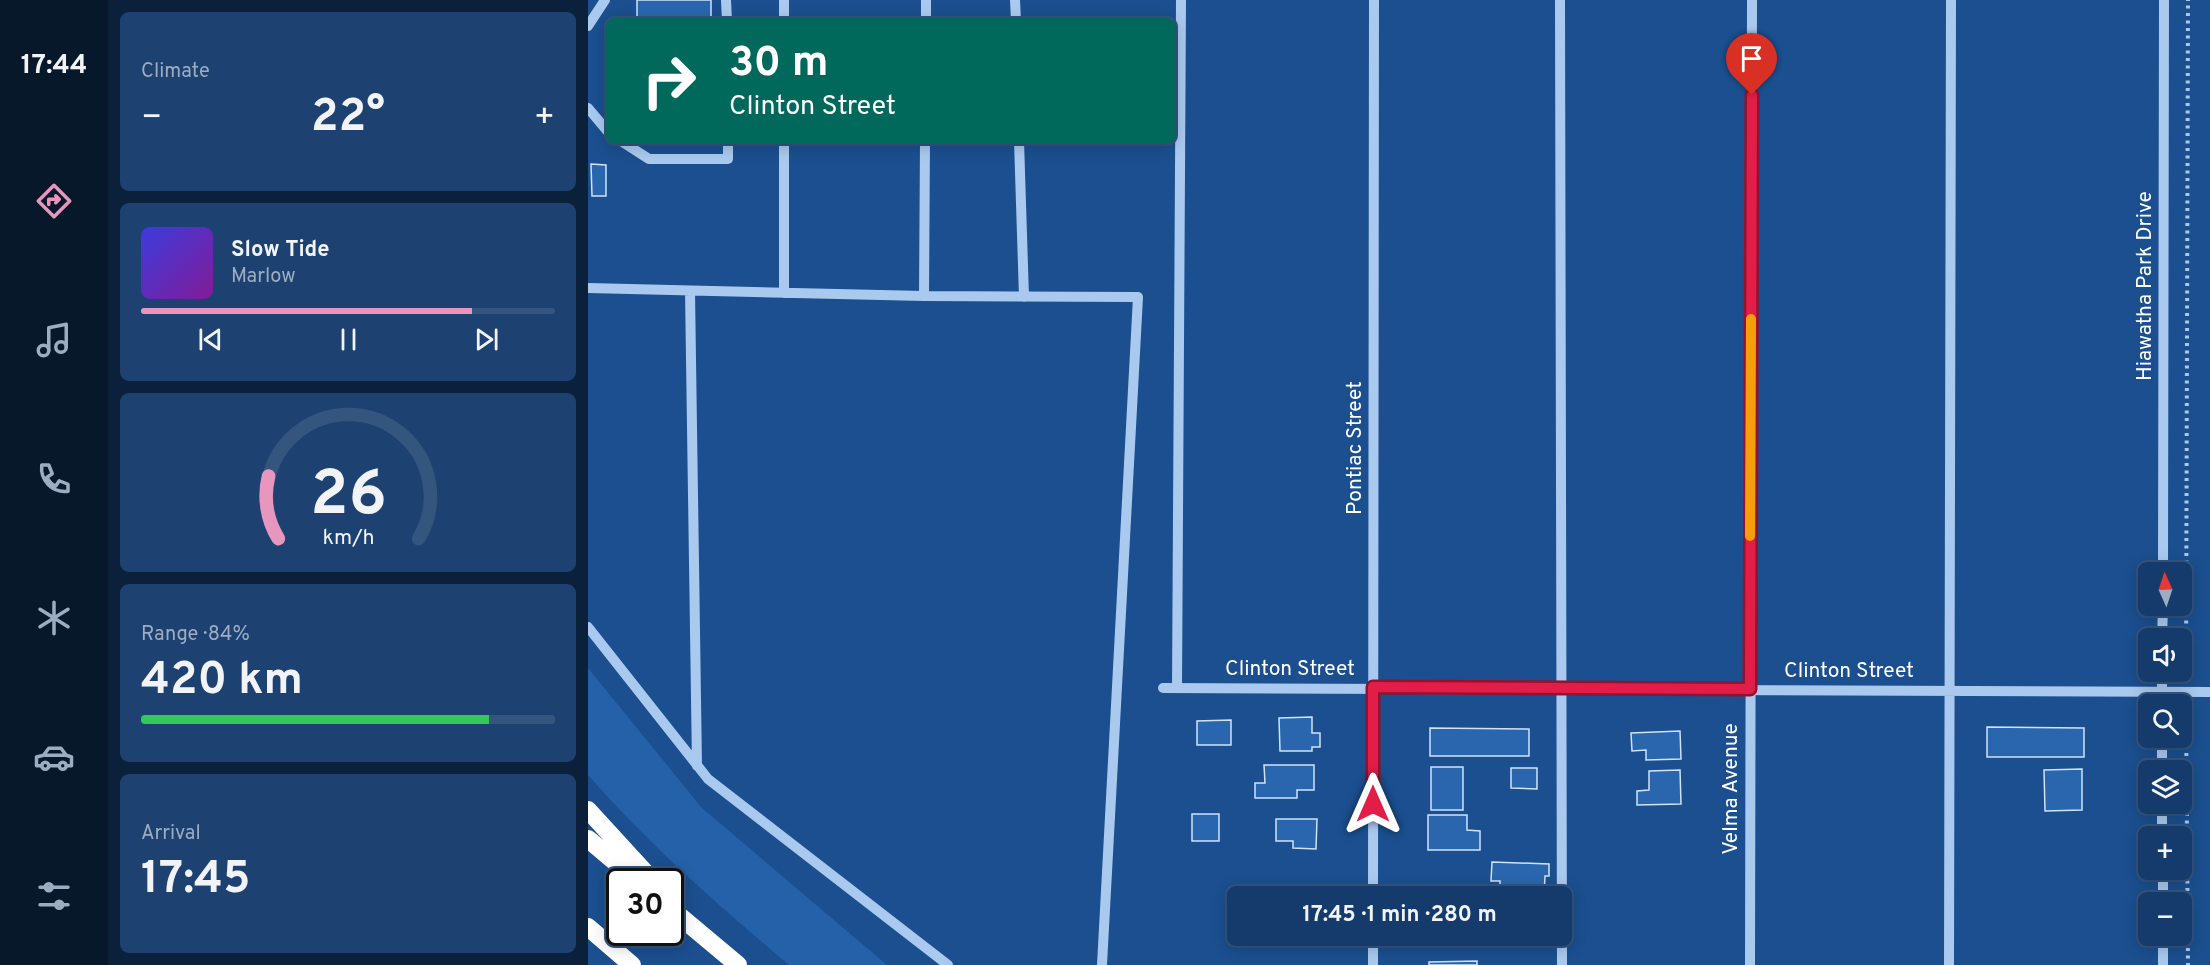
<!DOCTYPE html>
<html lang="en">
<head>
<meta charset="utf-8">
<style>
  :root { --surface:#143b6b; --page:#1d4271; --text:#f1f3f6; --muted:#9dadc1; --line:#33557e; --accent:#e797bd }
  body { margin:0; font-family:Overpass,sans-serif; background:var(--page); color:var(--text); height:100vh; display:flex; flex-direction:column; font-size:22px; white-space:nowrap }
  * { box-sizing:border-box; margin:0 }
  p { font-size:20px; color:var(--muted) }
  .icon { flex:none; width:33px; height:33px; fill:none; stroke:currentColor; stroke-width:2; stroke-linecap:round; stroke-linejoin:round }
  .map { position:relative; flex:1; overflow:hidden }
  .side { display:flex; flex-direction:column; gap:12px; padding:12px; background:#0b203b; width:480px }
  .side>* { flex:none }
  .guide { position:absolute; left:18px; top:18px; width:570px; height:126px; border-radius:9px; box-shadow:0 3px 15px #0003,0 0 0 2px var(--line); background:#00695c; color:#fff; overflow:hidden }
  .needle { width:39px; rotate:357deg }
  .tools { position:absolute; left:1550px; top:562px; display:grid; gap:12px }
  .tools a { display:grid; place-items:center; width:54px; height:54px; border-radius:9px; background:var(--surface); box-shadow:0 3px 15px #0003,0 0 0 2px var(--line); font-size:30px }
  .speed { position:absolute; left:18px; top:868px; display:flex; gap:12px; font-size:30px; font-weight:700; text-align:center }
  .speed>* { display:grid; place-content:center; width:78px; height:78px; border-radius:50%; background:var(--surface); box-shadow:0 3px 15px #0003,0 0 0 2px var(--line); line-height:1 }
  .speed .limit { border:3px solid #111; border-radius:9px; background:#fff; color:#111 }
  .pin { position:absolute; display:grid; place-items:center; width:51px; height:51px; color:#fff; margin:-62px -26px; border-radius:50% 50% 50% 0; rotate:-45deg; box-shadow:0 0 6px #0007 }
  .pin .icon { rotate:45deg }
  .me { position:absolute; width:66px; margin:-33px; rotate:0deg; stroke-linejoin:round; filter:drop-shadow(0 0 4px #0008) }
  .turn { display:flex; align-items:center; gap:21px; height:126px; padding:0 24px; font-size:27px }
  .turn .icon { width:78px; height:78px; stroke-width:2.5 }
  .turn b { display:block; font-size:42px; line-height:51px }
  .big { font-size:45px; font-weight:700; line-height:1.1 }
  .side .tile { flex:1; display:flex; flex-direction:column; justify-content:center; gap:9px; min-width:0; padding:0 21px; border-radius:9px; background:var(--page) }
  .side .dial { align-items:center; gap:0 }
  .dial svg { height:156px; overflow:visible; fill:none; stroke:var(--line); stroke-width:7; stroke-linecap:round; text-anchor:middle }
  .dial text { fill:var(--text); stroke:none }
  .song { display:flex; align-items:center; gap:18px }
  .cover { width:72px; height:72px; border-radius:9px; background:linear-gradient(135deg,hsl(240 70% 55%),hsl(290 70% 35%)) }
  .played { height:6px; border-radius:3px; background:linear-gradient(90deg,var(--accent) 80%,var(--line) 80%) }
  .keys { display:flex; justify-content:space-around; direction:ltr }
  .heat { display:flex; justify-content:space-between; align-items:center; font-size:33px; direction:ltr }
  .charge { height:9px; border-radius:4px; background:linear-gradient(90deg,#34c759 84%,var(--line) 0) }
  .trip { position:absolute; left:639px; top:886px; width:345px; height:60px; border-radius:9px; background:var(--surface); box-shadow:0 3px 15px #0003,0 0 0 2px var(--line); font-weight:700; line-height:60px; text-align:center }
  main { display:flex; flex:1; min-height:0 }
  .tab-bar { display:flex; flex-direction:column; width:108px; justify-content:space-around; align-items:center; background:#08182b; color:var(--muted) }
  .tab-bar .icon { width:42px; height:42px }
  .tab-bar .selected { color:var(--accent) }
  .tab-bar b { font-size:27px; color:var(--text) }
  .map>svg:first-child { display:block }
</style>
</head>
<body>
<main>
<nav class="tab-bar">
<b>17:44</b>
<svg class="icon selected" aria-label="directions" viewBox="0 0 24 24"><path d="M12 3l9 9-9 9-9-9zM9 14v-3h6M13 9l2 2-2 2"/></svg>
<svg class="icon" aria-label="music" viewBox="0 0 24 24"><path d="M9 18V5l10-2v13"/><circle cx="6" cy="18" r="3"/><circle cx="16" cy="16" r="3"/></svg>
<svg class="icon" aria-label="phone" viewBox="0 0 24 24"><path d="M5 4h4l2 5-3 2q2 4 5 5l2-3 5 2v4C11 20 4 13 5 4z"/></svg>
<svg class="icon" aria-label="climate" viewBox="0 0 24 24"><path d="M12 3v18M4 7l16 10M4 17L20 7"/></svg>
<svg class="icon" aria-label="car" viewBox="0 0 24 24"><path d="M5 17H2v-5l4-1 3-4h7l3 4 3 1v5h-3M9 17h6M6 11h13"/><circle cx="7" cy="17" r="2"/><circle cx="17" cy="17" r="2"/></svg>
<svg class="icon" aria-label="filters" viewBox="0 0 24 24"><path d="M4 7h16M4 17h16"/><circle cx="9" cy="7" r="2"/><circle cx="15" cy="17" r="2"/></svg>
</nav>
<section class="side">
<div class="tile"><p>Climate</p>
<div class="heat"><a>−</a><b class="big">22°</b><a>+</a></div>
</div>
<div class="tile">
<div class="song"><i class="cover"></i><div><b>Slow Tide</b><p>Marlow</p></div></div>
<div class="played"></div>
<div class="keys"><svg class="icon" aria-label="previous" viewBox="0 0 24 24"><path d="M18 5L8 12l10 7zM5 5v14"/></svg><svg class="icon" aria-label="pause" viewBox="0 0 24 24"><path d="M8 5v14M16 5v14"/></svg><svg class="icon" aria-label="next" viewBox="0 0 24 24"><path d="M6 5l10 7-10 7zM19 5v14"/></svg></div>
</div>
<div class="tile dial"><svg viewBox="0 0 100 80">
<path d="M14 69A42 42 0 1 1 86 69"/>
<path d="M14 69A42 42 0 0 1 9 37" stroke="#e797bd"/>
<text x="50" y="56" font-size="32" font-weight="700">26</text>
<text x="50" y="72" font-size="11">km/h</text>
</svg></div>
<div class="tile"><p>Range · 84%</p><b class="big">420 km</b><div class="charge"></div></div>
<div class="tile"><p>Arrival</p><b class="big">17:45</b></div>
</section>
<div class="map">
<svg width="1622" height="965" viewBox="0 0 1622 965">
  <rect width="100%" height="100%" fill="#1b4f8f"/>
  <path fill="#2461a8" d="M 0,668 L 114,808 L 299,965 L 201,965 C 130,905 61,845 0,775 Z"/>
  <path fill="#2a66ad" stroke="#cfe3fa" stroke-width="1.5" d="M 49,0 L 123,0 L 123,21 L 49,21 Z
    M 3,164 L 18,165 L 18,196 L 4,196 Z
    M 724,717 L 724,733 L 732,733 L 732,747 L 724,747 L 724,751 L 692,751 L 691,718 Z
    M 643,720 L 643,745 L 609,745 L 609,721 Z
    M 1399,727 L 1496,728 L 1496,757 L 1399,757 Z
    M 842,728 L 941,729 L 941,756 L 842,756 Z
    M 1092,731 L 1093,759 L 1058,760 L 1058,750 L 1044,751 L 1043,733 Z
    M 676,765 L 726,765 L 726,790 L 709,790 L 709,798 L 667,798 L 667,783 L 677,783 Z
    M 843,767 L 875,767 L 875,810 L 843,810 Z
    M 923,768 L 949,768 L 949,789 L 923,788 Z
    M 1494,769 L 1494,810 L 1457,811 L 1456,770 Z
    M 1092,770 L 1093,804 L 1049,805 L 1049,791 L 1061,790 L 1061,771 Z
    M 604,814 L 631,814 L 631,841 L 604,841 Z
    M 840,815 L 879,815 L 879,830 L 892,831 L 892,850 L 840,850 Z
    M 688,819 L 729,819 L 728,849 L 705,848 L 705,841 L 688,841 Z
    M 904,862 L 961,864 L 961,876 L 957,876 L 956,897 L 912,897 L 912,881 L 903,881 Z
    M 852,936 L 894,936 L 852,938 Z
    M 889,961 L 889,965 L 841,965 L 841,962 Z"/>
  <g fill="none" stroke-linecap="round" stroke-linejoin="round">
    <path stroke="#a9c9ee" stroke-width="4" stroke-dasharray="3 4.5" stroke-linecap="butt" d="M 1598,676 L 1600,0
      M 1598,708 L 1600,965"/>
    <path stroke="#a9c9ee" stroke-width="10" d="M 138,0 L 139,21
      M 196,0 L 196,21
      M 427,0 L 428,21
      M 972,0 L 974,965
      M 338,21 L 338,0
      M 0,26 L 17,0
      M 0,108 L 21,133
      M 33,141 L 61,159 L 140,159 L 140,141
      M 196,141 L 196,293
      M 431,141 L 436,297
      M 0,288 L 336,296 L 550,297 L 514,965
      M 102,291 L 109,766
      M 336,296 L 337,141
      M 1575,573 L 1576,0
      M 0,627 L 120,779 L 360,965
      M 1574,639 L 1575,606
      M 575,688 L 1622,692
      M 589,688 L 593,0
      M 1574,705 L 1574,672
      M 1574,771 L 1574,738
      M 1574,804 L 1574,837
      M 1575,870 L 1575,903
      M 785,897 L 786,0
      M 785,965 L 785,936
      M 1162,965 L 1164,0
      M 1361,965 L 1363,0
      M 1575,965 L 1575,936"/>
    <path stroke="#fff" stroke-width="18" d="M 0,810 L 66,882
      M 0,839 L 51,882
      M 82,908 L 150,965
      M 0,927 L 44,965"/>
  </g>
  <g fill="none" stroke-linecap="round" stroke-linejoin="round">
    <g stroke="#92132f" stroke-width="15">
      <path id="route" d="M 785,804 L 785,687 L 1162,689 L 1164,95"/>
    </g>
    <use href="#route" stroke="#e11d48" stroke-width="10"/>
    <path stroke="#f59e0b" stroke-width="10" d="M 1162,536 L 1163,319"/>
  </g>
  <g text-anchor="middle" stroke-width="6" stroke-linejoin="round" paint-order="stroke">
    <g font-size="21" fill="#fff" stroke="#1b4f8f">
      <text transform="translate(1556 286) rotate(-90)" y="7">Hiawatha Park Drive</text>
      <text transform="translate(766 448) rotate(-90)" y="7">Pontiac Street</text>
      <text x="702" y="675">Clinton Street</text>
      <text x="1261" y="677">Clinton Street</text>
      <text transform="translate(1142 789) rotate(-90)" y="7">Velma Avenue</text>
    </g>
  </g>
</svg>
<div class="tools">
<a><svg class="needle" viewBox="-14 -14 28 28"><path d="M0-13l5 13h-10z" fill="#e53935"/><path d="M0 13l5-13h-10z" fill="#9dadc1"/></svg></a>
<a><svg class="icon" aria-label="sound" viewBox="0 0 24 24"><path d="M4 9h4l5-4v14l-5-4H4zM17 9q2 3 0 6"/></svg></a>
<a><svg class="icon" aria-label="search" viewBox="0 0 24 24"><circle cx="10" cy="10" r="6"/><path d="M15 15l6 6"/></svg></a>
<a><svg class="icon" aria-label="layers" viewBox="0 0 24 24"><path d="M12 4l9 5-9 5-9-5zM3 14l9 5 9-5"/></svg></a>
<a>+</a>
<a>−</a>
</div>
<div class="speed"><div class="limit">30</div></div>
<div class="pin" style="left:1164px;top:95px;background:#d93025"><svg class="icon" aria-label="arrive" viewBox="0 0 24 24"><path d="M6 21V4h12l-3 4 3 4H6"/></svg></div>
<svg class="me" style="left:785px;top:804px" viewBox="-20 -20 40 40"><path d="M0-17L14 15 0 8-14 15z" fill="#e11d48" stroke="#fff" stroke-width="4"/></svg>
<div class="trip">17:45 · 1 min · 280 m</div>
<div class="guide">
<div class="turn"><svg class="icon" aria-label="right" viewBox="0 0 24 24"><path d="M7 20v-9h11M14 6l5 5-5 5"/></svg><div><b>30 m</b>Clinton Street</div></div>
</div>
</div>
</main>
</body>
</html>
